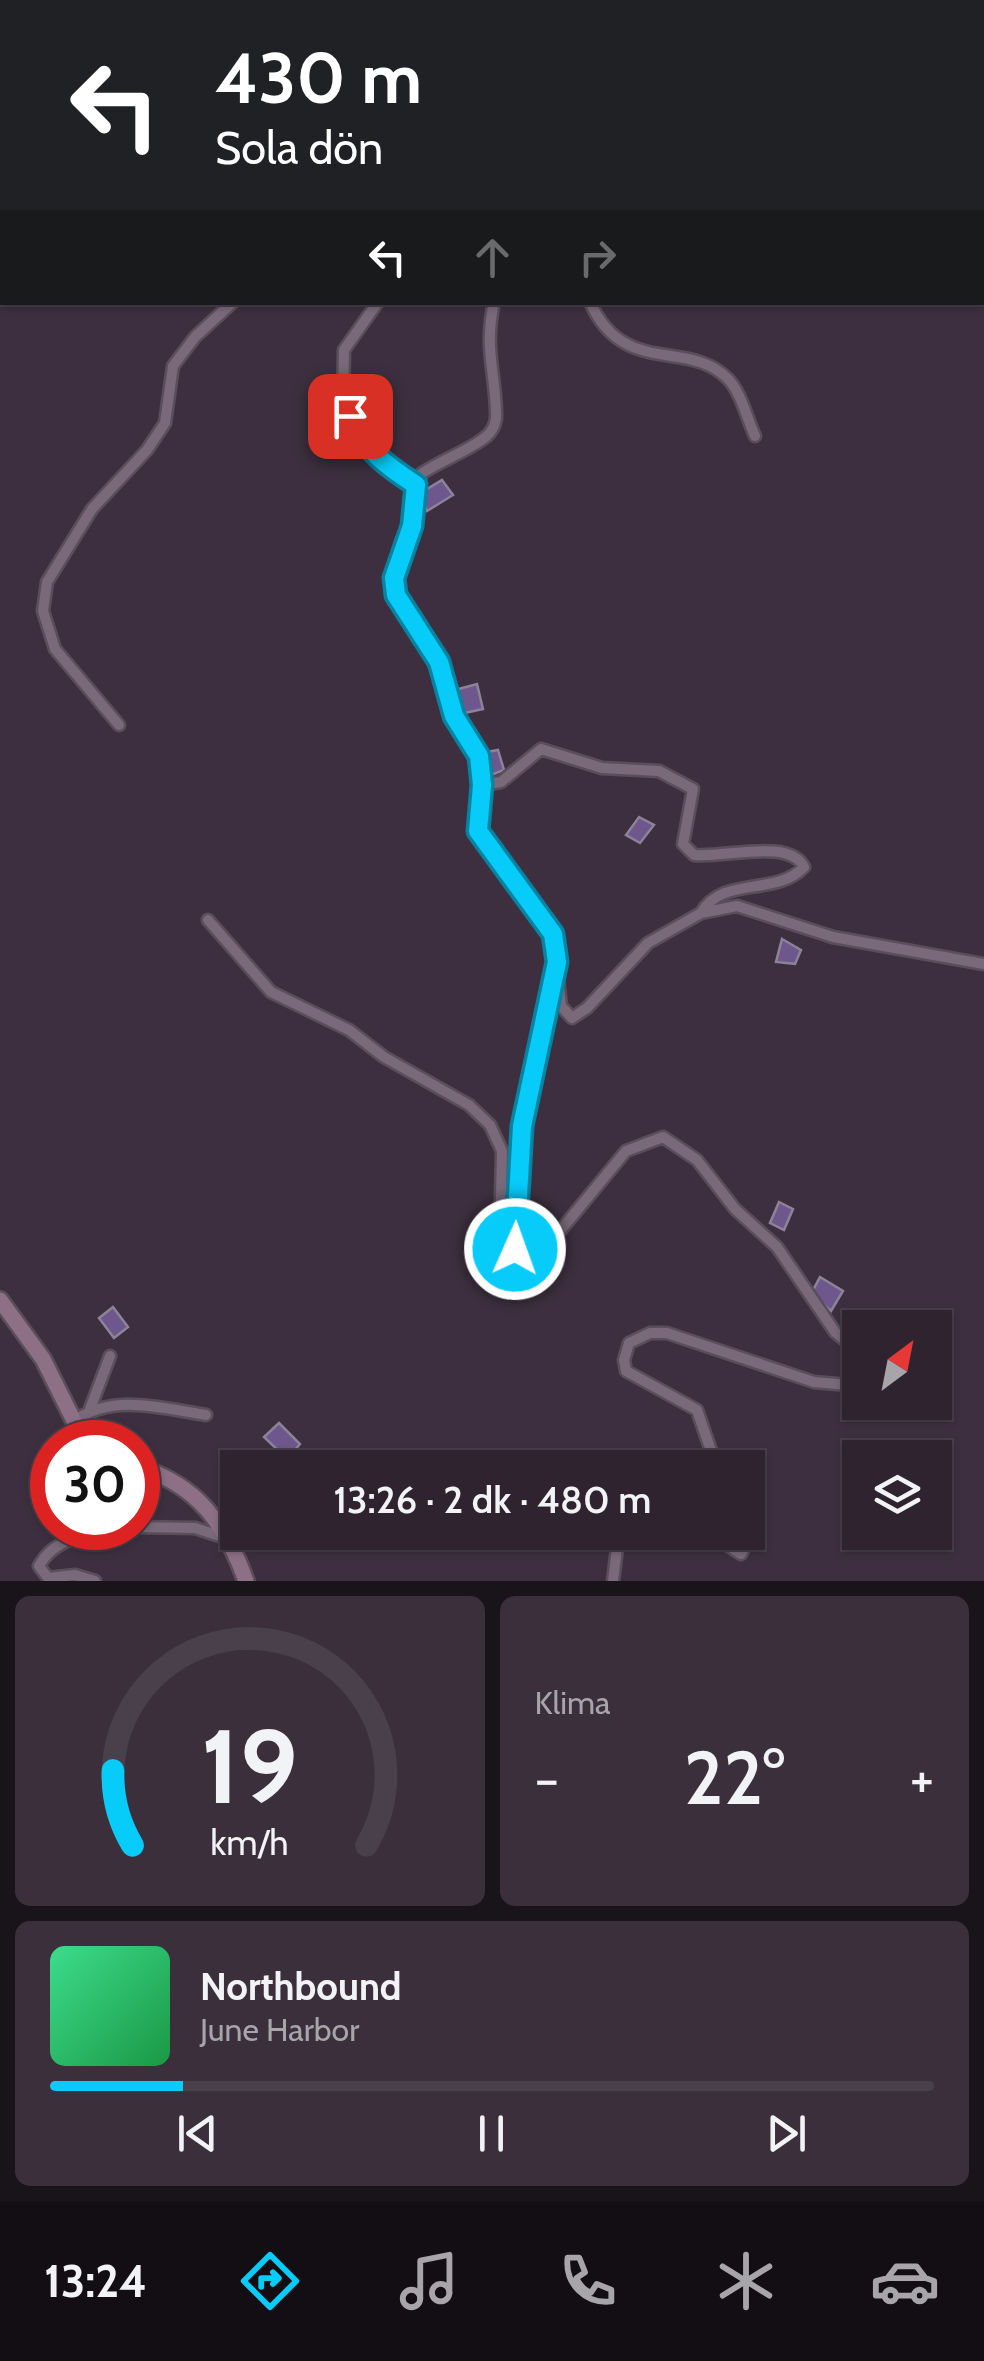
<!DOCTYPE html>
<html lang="tr">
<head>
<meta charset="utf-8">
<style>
  :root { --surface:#2e232f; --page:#3a2f3b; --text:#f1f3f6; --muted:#a7a4aa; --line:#49404b; --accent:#07cbf9 }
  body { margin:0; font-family:Cabin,sans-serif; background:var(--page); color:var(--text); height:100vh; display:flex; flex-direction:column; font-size:38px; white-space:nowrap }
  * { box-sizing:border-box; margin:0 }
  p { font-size:32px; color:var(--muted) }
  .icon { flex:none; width:55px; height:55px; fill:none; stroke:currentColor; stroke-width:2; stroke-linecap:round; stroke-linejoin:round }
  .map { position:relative; height:1581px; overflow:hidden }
  .drawer { display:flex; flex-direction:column; gap:15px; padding:15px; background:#19131a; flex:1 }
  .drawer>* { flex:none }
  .hud { position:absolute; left:0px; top:0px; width:985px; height:305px; box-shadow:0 2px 8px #0004,0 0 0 2px var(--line); background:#202124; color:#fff; overflow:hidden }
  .needle { width:65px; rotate:32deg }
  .fabs { position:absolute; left:842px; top:1310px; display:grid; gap:20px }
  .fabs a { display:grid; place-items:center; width:110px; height:110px; border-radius:0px; background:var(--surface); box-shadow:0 2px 8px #0004,0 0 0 2px var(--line); font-size:50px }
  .speed { position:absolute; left:30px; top:1420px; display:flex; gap:20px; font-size:50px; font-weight:700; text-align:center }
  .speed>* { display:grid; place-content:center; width:130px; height:130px; border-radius:50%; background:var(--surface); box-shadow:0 2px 8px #0004,0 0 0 2px var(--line); line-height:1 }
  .speed .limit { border:15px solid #d22; background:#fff; color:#111 }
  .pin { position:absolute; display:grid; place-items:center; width:85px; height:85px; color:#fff; margin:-42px; border-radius:20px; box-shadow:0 5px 15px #0006 }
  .me { position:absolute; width:110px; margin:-55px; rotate:2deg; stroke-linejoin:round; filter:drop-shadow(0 0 8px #0008) }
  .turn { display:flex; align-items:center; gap:35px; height:210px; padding:0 50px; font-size:45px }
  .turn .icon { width:130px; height:130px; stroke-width:2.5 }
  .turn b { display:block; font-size:70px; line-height:85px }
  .lanes { display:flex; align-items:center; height:95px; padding:0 50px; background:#0003; justify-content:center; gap:50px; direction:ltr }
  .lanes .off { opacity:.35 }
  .big { font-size:75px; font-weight:600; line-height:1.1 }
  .drawer .tile { flex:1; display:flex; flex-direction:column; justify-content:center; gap:15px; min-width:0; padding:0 35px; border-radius:15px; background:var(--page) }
  .drawer .dial { align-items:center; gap:0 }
  .dial svg { height:260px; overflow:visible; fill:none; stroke:var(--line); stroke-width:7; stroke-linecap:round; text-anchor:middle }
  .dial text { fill:var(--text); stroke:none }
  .song { display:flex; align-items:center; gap:30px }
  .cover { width:120px; height:120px; border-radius:15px; background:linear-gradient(135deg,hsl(150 70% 55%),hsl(140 70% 35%)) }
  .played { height:10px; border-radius:5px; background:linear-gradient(90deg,var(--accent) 15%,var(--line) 15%) }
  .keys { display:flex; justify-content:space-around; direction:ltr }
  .heat { display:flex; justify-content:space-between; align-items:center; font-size:55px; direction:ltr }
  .drawer .tiles { flex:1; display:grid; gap:15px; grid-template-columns:1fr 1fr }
  .tile:last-child { grid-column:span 2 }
  .trip { position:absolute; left:220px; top:1450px; width:545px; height:100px; border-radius:0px; background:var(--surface); box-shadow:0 2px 8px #0004,0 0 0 2px var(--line); font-weight:600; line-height:100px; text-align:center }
  .dock { display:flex; height:160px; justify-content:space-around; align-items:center; background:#120e13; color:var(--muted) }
  .dock .icon { width:70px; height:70px }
  .dock .selected { color:var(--accent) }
  .dock b { font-size:45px; color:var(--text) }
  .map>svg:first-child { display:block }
</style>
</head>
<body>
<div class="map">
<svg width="984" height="1581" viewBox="0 0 984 1581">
  <rect width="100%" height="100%" fill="#3d2f3f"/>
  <path fill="#6e578d" stroke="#8c8398" stroke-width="2.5" d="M 442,480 L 453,495 L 427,511 L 419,494 Z
    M 477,684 L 483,709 L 460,714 L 455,690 Z
    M 498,750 L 504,770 L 486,777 L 481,753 Z
    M 639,817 L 654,825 L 640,843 L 626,835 Z
    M 782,939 L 801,950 L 795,964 L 776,962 Z
    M 779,1202 L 793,1209 L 784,1230 L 770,1223 Z
    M 820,1277 L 843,1291 L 831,1311 L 811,1294 Z
    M 113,1307 L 128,1327 L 114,1338 L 99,1318 Z
    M 279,1423 L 300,1444 L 287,1459 L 264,1437 Z"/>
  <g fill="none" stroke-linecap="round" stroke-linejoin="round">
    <g stroke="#5a4e5b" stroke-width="15">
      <path id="street" d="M 411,2 L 416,0
        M 554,2 L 555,0
        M 0,128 L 2,128
        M 378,302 L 344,350 L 343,397 L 358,435 L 379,461 L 416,485
        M 494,302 C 484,349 495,370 496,412 C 497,423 492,433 483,439 C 464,453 441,460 421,474 L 412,526 L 394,577 L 396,595 L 439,662 L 454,716 L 479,757 L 482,785 L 478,831 L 553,934 L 561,1006 L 572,1018 L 587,1008 L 648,943 L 701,913 L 737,906 L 833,937 L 984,964
        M 590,302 C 624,378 688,338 728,379 C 741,392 747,419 755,436
        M 119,725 L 55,649 L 43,611 L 47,582 L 92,509 L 147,450 L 165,423 L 173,366 L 195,337 L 233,302
        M 482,785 L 501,782 L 541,749 L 602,768 L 659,771 L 693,789 L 683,844 L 694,855 C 726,858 789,838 804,867 C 776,897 723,875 701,913
        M 208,920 L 271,992 L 349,1030 L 384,1057 L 469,1105 L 490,1125 L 502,1151 L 500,1244 L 514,1265 L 537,1259 L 626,1151 L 663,1137 L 697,1160 L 735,1209 L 777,1247 L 835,1332 L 860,1353
        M 514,1265 L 522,1126 L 555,973
        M 90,1409 L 110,1356
        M 74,1421 C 113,1393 162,1408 206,1415
        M 717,1468 L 697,1410 L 626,1371 L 624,1360 L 629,1343 L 650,1333 L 667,1333 L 814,1382 L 860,1386
        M 138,1527 L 195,1528 L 226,1538
        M 707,1532 L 741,1554 L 748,1540 L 745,1532
        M 95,1581 L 75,1575 L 48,1578 L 39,1566 C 56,1534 98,1532 132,1528
        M 613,1581 L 619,1532"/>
    </g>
    <g stroke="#5a4e5b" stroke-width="20">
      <path id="secondary" d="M 64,0 L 65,2
        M 151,2 L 155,0
        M 201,2 L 207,0
        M 0,109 L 2,108
        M 0,1300 L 43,1359 L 79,1431 L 92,1442
        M 138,1467 C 197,1484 226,1525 246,1581"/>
    </g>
    <use href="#street" stroke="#79697a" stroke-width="10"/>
    <use href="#secondary" stroke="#8d6f86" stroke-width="15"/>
  </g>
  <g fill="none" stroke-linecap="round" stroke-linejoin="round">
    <g stroke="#0584a2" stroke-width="25">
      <path id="route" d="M 350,416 C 364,450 387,466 416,485 L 412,526 L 394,578 L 396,595 L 439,662 L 454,716 L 479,756 L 482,785 L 478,831 L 553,934 L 557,962 L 522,1126 L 515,1249"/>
    </g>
    <use href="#route" stroke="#07cbf9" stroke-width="18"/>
  </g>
</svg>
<div class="fabs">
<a><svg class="needle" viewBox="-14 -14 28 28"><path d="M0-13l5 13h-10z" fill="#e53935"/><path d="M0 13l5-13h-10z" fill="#a7a4aa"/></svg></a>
<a><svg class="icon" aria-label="layers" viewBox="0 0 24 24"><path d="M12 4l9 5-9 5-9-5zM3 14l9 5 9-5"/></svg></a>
</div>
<div class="speed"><div class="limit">30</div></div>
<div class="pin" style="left:350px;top:416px;background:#d93025"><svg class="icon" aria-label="arrive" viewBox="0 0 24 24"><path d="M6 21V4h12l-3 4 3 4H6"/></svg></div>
<svg class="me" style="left:515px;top:1249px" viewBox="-20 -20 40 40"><circle r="17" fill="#07cbf9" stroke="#fff" stroke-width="3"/><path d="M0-11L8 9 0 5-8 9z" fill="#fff"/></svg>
<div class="trip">13:26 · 2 dk · 480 m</div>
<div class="hud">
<div class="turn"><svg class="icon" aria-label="left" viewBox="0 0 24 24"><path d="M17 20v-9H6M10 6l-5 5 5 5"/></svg><div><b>430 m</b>Sola dön</div></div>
<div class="lanes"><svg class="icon" aria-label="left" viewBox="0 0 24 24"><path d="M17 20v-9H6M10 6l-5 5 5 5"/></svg><svg class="icon off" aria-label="ahead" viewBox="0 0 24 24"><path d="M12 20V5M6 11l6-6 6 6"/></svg><svg class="icon off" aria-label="right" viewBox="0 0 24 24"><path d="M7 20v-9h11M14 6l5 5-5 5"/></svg></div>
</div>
</div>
<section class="drawer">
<div class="tiles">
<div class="tile dial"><svg viewBox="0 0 100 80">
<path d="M14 69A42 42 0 1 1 86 69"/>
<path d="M14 69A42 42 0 0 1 8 46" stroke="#07cbf9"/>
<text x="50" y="56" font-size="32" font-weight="700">19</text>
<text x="50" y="72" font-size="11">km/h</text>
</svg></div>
<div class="tile"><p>Klima</p>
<div class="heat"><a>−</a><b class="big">22°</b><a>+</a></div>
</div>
<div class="tile">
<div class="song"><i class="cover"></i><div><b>Northbound</b><p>June Harbor</p></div></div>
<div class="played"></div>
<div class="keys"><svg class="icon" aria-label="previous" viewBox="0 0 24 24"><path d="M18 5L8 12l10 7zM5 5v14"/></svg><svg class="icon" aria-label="pause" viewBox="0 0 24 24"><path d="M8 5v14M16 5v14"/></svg><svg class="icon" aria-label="next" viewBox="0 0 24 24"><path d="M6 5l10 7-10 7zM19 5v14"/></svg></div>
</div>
</div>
</section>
<nav class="dock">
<b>13:24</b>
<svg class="icon selected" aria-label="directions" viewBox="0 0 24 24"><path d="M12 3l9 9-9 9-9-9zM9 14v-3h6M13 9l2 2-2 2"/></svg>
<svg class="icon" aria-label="music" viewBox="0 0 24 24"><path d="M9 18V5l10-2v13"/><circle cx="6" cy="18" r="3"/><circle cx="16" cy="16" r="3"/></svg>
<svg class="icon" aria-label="phone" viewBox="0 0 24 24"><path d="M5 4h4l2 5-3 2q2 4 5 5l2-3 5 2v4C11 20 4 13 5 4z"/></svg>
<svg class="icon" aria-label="climate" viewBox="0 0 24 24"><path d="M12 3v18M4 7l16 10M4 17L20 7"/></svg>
<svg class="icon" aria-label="car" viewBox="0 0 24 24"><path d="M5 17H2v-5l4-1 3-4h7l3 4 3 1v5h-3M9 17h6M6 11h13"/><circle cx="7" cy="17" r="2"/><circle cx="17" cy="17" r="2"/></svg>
</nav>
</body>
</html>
